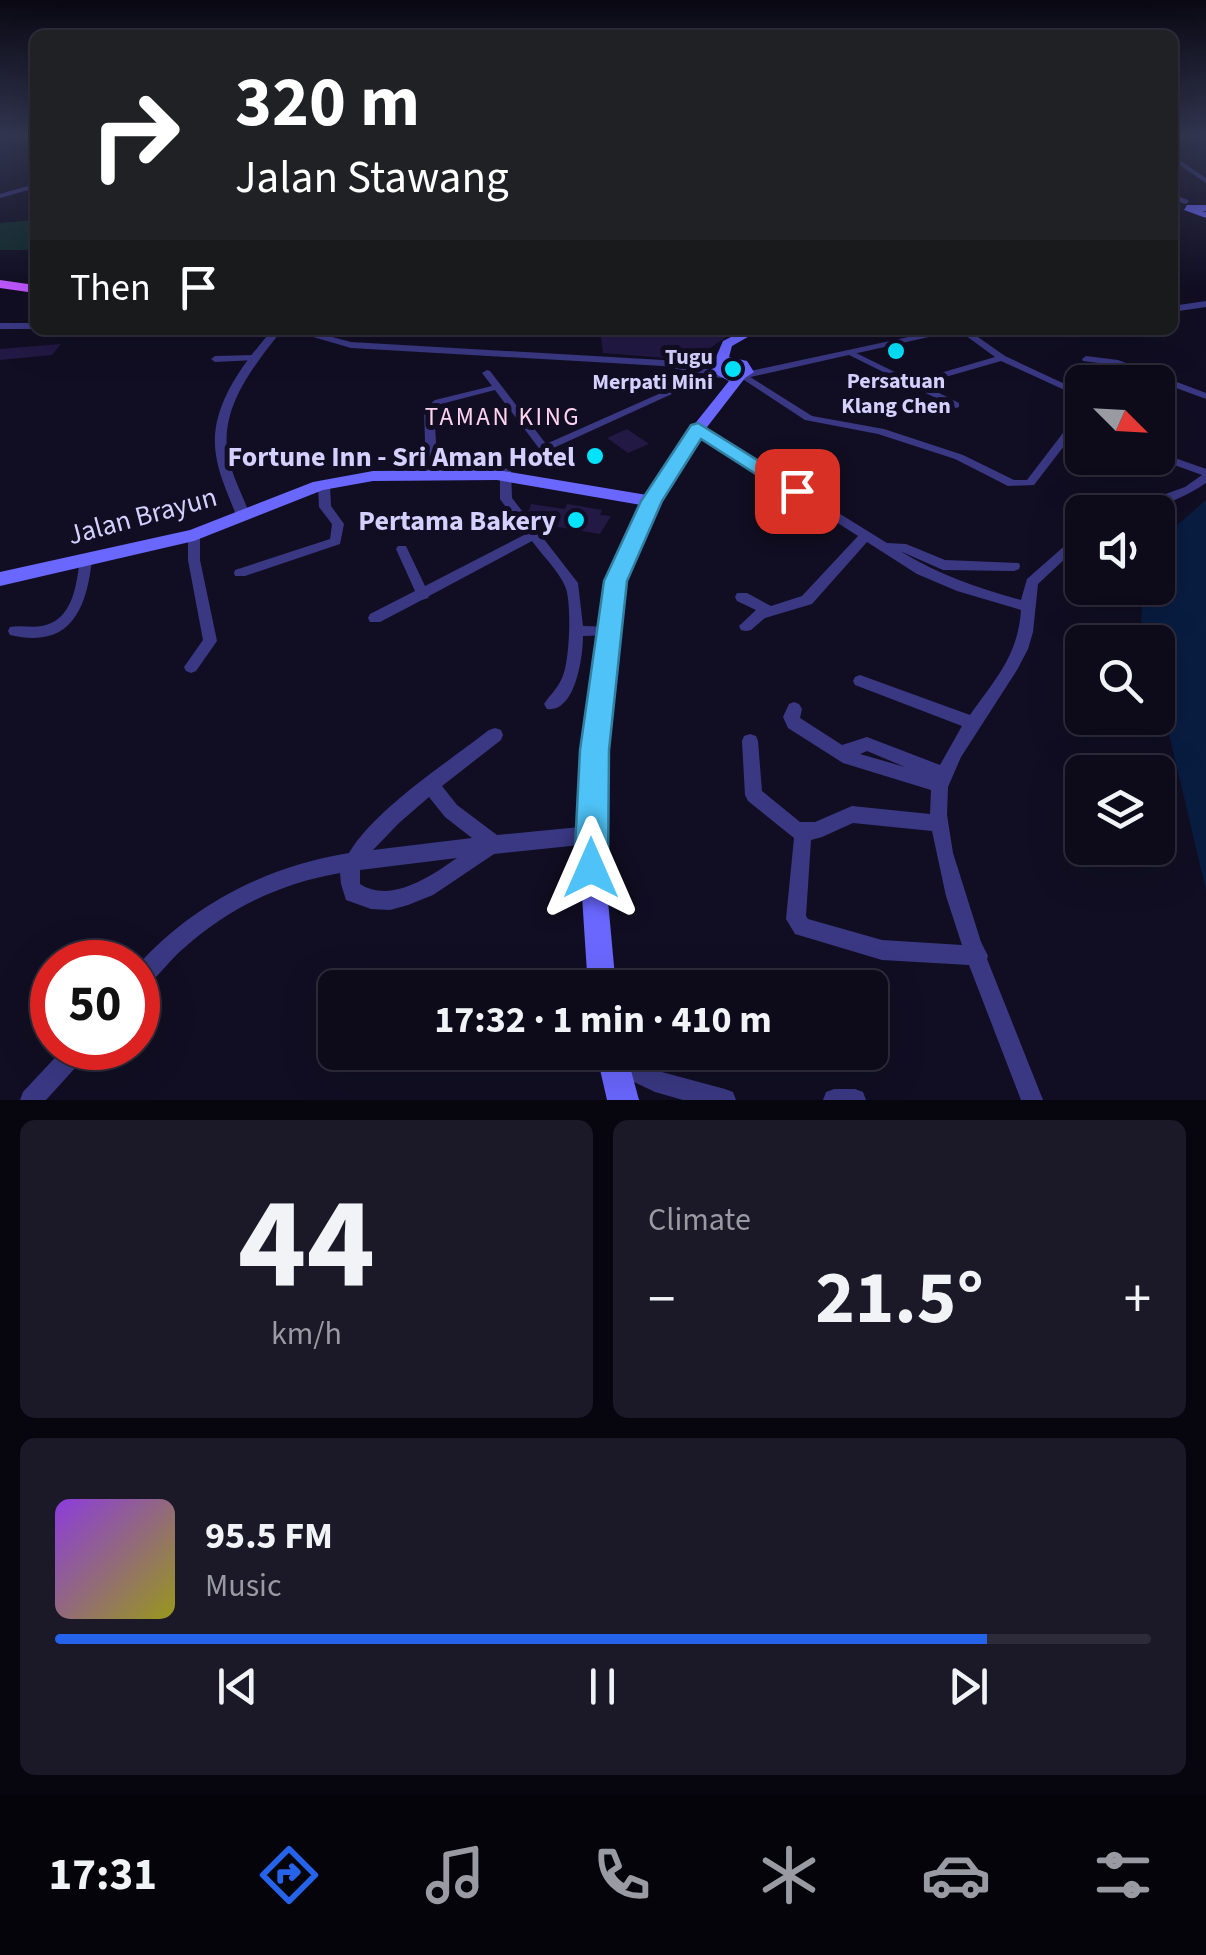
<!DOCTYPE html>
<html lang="en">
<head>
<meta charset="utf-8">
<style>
  :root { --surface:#0d0a1a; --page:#1b1827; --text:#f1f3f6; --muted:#9a9aa2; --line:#2d2b39; --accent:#2563eb }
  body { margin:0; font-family:"Source Sans 3",sans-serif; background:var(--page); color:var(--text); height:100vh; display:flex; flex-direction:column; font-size:38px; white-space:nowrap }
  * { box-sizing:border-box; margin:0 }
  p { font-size:32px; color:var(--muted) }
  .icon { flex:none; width:55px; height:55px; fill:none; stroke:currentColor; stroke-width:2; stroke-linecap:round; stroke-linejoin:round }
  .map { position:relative; height:1100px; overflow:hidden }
  .details { display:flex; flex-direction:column; gap:20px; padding:20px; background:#07060e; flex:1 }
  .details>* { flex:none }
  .hud { position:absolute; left:30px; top:30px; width:1148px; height:305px; border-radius:15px; box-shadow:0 10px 40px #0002,0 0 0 2px var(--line); background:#202124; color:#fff; overflow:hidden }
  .needle { width:65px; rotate:114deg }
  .controls { position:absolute; left:1065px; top:365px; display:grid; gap:20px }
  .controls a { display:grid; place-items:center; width:110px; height:110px; border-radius:15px; background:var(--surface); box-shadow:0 10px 40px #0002,0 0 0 2px var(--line); font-size:50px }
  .speed { position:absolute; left:30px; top:940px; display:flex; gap:20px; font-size:50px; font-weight:700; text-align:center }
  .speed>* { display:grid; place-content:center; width:130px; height:130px; border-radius:50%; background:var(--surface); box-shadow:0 10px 40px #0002,0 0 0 2px var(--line); line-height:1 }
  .speed .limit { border:15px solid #d22; background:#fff; color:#111 }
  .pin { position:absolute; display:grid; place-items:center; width:85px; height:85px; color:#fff; margin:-42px; border-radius:20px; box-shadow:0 5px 15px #0006 }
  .me { position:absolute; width:110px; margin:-55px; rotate:0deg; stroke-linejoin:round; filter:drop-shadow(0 0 8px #0008) }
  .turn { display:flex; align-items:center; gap:35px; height:210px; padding:0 40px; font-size:45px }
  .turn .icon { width:130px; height:130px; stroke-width:2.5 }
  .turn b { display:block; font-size:70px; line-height:85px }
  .then { display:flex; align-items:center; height:95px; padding:0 40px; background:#0003; gap:20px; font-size:38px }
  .big { font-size:75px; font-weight:700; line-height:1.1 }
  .details .widget { flex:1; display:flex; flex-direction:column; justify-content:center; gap:15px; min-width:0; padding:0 35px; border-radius:15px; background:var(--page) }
  .details .dial { align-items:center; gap:0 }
  .dial b { font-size:130px; line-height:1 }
  .song { display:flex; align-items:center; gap:30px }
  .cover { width:120px; height:120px; border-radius:15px; background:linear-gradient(135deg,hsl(270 70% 55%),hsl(60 70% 35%)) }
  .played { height:10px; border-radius:5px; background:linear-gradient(90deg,var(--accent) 85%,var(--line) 85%) }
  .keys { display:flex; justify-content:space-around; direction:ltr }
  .heat { display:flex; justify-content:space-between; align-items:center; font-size:55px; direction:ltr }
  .details .tiles { flex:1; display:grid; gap:20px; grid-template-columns:1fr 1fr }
  .widget:last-child { grid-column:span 2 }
  .trip { position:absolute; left:318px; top:970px; width:570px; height:100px; border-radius:15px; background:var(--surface); box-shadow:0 10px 40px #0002,0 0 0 2px var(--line); font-weight:700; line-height:100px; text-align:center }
  .menu { display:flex; height:160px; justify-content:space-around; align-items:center; background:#05040a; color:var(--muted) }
  .menu .icon { width:70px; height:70px }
  .menu .on { color:var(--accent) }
  .menu b { font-size:45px; color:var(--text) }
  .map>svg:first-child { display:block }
</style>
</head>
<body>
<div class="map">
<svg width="1206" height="1100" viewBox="0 0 1206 1100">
  <rect width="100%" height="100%" fill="#110e23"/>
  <path fill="#112d2c" d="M 35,220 L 35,250 L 0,250 L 0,223 Z"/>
  <path fill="#091d41" d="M 1206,500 L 1206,890 L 1158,688 L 1158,642 L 1147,642 L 1141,620 L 1143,588 L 1158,588 L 1158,542 Z"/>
  <path fill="#221944" d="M 600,330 L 737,330 L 692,360 L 603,353 Z
    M 61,344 L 52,355 L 0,360 L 0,349 Z
    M 627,429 L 649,444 L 628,453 L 607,438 Z
    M 772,494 L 808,512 L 794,524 L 756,505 Z
    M 531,504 L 565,509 L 567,504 L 602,510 L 600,515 L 611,516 L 600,534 L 540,524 L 544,516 L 528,513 Z"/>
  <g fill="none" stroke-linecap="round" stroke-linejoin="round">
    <path fill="#3a3883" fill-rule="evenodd" d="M 35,184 L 35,188 L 0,198 L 0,194 Z
      M 958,330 L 968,330 L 1005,356 L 1082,392 L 1082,398 L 1001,361 L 921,384 L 959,403 L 959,407 L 956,408 L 843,352 L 850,350 L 913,381 L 995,357 Z
      M 254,355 L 257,356 L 257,360 L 215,362 L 211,359 L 215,356 Z
      M 1086,356 L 1118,360 L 1206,393 L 1206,399 L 1114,365 L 1083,361 L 1082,359 Z
      M 487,370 L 490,371 L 546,444 L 688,381 L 691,380 L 696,383 L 516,465 L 511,470 L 512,498 L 578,583 L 583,626 L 613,627 L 615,631 L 613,635 L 583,636 C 583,658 575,713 547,709 L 544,704 C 550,695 558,688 562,678 C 570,662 572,601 565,586 C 558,570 542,555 532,541 L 429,596 L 428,598 L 422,600 L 380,622 L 370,622 L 368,618 L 370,614 L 415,591 L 396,549 L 398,546 L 406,546 L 425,586 L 526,534 L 500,499 L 500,469 L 508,461 L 538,447 L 495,390 L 441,404 L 434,410 L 438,473 L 432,476 L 426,473 L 424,409 L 435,400 L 492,386 L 482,373 Z
      M 744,373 L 812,416 L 884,429 L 963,455 L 1014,480 L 1027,480 L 1066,429 L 1082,425 L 1082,431 L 1074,433 L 1034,485 L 1008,486 L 955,459 L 878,434 L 805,420 L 741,378 L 739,376 Z
      M 698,426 L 887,543 L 906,544 L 945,560 L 1019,563 L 1020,566 L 1019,569 L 1014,571 L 943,570 L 900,551 C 939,575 978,588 1021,600 L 1027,579 L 1078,534 L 1082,533 L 1082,543 L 1038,584 L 1033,632 L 1028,649 L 1017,670 L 961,757 L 948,787 L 947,815 L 953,853 L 981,942 L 988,956 L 987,959 L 1043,1100 L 1021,1100 L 969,965 L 882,960 L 795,934 L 786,919 L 794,838 L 748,801 L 745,795 L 742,741 L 744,736 L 750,734 L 756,736 L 758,741 L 762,791 L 800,822 L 815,822 L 852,806 L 930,814 L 931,790 L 843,763 L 788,728 L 783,717 L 789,704 L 794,702 L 799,704 L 802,709 L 800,718 L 842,745 L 867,737 L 940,765 L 962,726 L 855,685 L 853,681 L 855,677 L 860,675 L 970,715 C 995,679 1018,656 1021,610 L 957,591 L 917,574 L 867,542 L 812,604 L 765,618 L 751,630 L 746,631 L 741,630 L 739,626 L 756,610 L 737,601 L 735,597 L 737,593 L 747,593 L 771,606 L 802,596 L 858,536 L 694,431 L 694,427 ZM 867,751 L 905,767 L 860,754 ZM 853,823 L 932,831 L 946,896 L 962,945 L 882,940 L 808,919 L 806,916 L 811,840 L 822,837 Z
      M 1158,452 L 1206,469 L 1206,483 C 1183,499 1150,512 1122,512 L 1124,509 L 1185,487 L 1202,475 L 1155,458 L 1158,458 Z
      M 324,481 L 330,485 L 331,506 L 344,524 L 340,544 L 245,576 L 235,576 L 234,573 L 235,570 L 330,539 L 332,524 L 319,507 L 318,485 Z
      M 194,531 L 200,535 L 200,560 L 217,641 L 196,671 L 191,673 L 186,671 L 184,667 L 203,640 L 188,560 L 188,535 Z
      M 86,556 L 92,560 C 86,611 70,649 10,635 L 8,631 L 10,627 C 21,625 32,628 42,626 C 73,620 76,586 80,560 Z
      M 495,728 L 501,730 L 503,735 L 501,740 L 442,786 L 457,805 L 497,835 L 590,826 L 596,829 L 599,835 L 596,841 L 590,844 L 494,854 L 433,895 L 408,905 L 390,910 L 371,909 L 346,900 L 341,884 L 340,873 C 281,883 229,908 184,948 C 170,959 153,985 138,990 L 138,965 C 193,904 268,866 349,853 C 375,809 448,762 489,730 ZM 429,797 L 445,817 L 472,838 L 373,850 L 399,823 ZM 457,858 C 431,876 391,904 360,884 L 360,870 Z
      M 64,1048 L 89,1048 L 86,1056 L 46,1100 L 20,1100 L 23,1092 Z
      M 620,1052 L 658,1071 L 725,1089 L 733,1092 L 736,1100 L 683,1100 L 655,1092 L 611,1071 L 608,1063 L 611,1055 Z
      M 834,1089 L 855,1089 L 863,1092 L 866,1100 L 823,1100 L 826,1092 Z"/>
    <path fill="#3a3883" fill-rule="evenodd" d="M 1172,155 L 1206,178 L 1206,183 L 1172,160 Z
      M 1172,194 L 1188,200 L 1189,202 L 1185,204 L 1172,199 Z
      M 1206,301 L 1206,307 L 1172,312 L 1172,306 Z
      M 0,323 L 35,323 L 35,329 L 0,329 Z
      M 272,330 L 282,330 C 254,366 219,407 228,456 C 232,476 243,496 250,515 L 243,520 L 236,515 C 229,496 219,476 216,455 C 208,408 243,364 272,330 Z
      M 289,330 L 306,330 L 351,342 L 663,360 L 721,372 L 727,375 L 721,378 L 663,366 L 351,348 Z
      M 941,330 L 960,330 L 746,378 L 740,375 L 746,372 Z"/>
    <path fill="#6a67ff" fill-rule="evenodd" d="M 1187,205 L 1206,205 L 1206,211 L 1202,211 L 1206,212 L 1206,218 L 1184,210 Z
      M 745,330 L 760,330 L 732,346 L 729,357 L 747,361 L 754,372 L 745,378 L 704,431 L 659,501 L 625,581 L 606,750 L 602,835 L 616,988 L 588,988 L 578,835 L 584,750 L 607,581 L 641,505 L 497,480 L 373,481 L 323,490 L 194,541 L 0,586 L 0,572 L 190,530 L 313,482 L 373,471 L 497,470 L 647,495 L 693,426 L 729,381 L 710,371 L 723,341 ZM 729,365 L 738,367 L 741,370 L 734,373 L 723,369 Z
      M 596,1052 L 626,1052 L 639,1100 L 607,1100 Z"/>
    <path fill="#bf57ff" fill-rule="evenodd" d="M 0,280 L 35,285 L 35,293 L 0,288 Z"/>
  </g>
  <linearGradient id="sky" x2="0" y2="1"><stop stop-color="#090813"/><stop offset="0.47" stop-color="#323650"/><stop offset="1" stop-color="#323650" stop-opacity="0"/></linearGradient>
  <rect width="1206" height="288" fill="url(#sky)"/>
  <path fill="#4fc3f7" stroke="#337fa1" stroke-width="2.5" d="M 698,423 L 807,491 L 804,496 L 790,496 L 701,439 L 662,501 L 627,581 L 609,750 L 608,868 L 603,879 L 591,884 L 579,879 L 574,868 L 580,750 L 604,581 L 641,501 L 691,425 Z"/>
  <g fill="#00e3fb" stroke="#110e23" stroke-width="4">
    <circle cx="896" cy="351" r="10"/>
    <circle cx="733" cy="369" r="10"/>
    <circle cx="595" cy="456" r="10"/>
    <circle cx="576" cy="520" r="10"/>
  </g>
  <g text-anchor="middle" stroke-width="10" stroke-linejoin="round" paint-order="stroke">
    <g font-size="22" font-weight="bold" fill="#d5d0ff" stroke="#110e23" text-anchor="end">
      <text x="713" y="364">Tugu<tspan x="713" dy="25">Merpati Mini</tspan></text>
      <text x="896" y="388" text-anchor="middle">Persatuan<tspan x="896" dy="25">Klang Chen</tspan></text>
    </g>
    <g font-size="25" letter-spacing="2.5" fill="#ffd2ef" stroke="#110e23">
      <text x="503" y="425">TAMAN KING</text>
    </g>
    <g font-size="28" font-weight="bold" fill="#d5d0ff" stroke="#110e23" text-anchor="end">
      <text x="575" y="466">Fortune Inn - Sri Aman Hotel</text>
      <text x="556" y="530">Pertama Bakery</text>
    </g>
    <g font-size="28" fill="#d5d0ff" stroke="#110e23">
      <text transform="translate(142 515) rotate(-15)" y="10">Jalan Brayun</text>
    </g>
  </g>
</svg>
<div class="controls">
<a><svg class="needle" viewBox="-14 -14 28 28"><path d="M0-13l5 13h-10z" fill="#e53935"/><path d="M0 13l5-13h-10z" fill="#9a9aa2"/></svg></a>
<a><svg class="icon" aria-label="sound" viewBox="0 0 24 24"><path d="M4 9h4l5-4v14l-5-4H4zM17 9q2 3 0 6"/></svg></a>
<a><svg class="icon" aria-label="search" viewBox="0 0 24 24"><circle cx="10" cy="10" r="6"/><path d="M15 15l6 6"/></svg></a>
<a><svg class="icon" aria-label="layers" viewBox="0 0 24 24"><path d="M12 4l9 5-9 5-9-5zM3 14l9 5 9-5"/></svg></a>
</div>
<div class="speed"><div class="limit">50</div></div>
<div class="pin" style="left:797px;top:491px;background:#d93025"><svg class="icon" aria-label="arrive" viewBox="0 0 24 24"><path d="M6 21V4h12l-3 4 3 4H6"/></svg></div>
<svg class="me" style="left:591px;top:868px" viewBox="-20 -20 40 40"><path d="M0-17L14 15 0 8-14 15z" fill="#4fc3f7" stroke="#fff" stroke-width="4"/></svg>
<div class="trip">17:32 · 1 min · 410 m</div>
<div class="hud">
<div class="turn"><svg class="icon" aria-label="right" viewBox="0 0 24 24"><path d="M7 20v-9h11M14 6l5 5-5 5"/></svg><div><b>320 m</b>Jalan Stawang</div></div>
<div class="then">Then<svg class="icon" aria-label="arrive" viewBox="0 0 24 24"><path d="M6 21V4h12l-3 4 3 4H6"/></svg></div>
</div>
</div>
<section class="details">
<div class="tiles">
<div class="widget dial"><b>44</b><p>km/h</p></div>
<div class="widget"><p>Climate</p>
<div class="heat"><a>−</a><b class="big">21.5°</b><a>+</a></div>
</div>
<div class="widget">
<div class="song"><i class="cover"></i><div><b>95.5 FM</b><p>Music</p></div></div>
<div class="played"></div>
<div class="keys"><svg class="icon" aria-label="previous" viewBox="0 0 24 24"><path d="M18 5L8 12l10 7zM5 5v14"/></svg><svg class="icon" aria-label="pause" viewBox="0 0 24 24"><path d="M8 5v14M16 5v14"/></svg><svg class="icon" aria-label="next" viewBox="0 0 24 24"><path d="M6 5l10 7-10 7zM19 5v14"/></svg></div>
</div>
</div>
</section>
<nav class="menu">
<b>17:31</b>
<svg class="icon on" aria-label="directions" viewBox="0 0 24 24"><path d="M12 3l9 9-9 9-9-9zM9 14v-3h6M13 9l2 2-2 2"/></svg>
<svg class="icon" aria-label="music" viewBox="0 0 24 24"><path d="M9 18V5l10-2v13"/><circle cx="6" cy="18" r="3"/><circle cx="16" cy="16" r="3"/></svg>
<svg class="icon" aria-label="phone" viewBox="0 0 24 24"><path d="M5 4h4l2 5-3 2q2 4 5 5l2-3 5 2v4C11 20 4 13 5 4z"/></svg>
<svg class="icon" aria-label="climate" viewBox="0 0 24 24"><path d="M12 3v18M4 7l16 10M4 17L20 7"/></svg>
<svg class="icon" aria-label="car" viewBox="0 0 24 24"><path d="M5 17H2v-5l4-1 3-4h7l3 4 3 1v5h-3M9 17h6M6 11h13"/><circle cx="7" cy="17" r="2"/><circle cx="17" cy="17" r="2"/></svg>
<svg class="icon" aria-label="filters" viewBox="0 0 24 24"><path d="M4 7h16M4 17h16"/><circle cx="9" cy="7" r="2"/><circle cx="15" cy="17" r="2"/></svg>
</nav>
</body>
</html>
